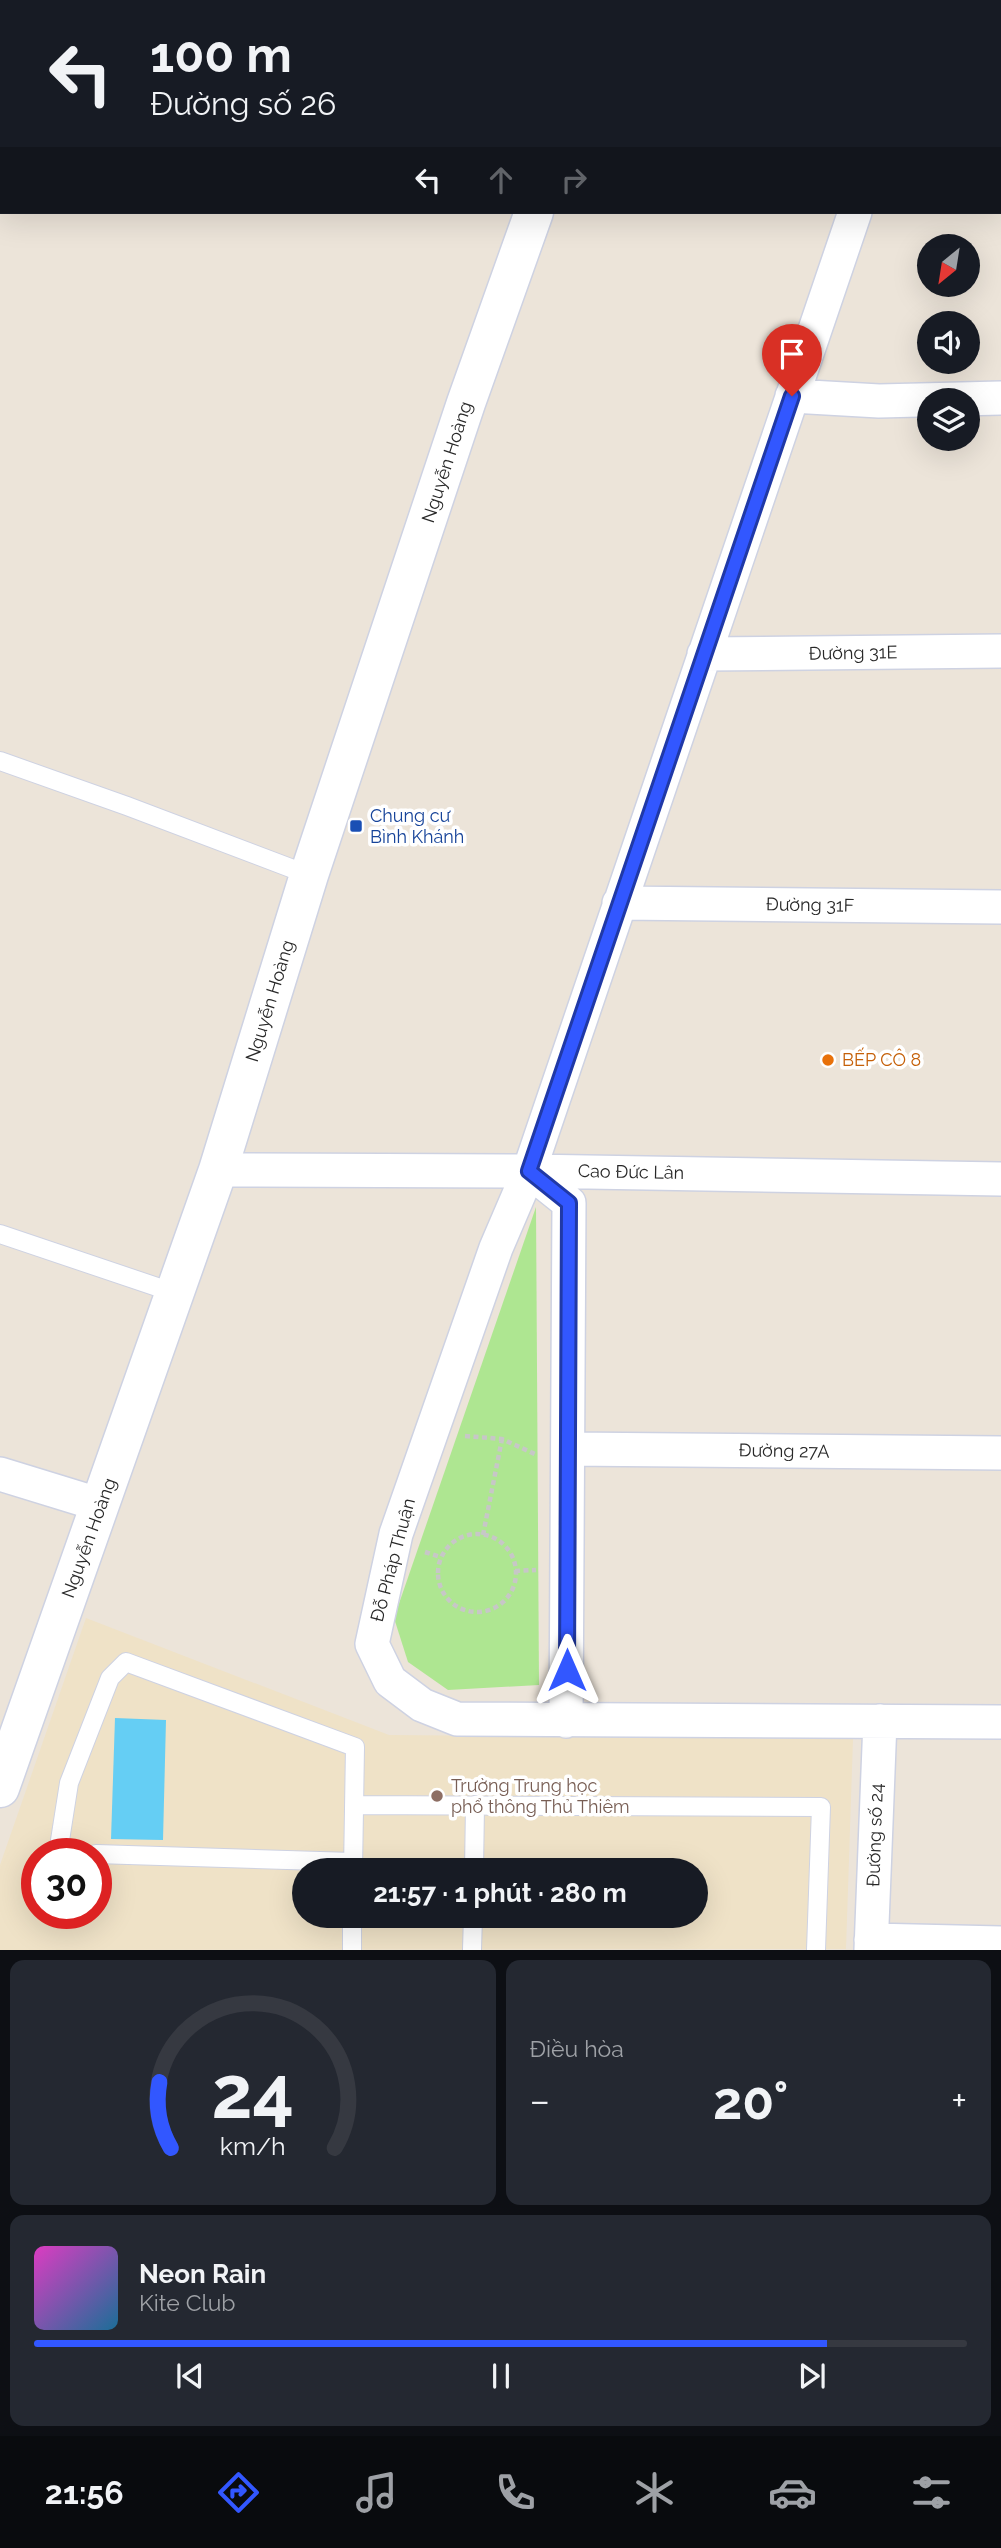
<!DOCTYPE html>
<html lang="vi">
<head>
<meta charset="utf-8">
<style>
  :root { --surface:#171b24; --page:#242831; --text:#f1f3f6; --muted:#9ea1a6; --line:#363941; --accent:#3257ff }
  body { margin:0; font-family:Raleway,sans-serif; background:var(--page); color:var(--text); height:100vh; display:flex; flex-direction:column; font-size:26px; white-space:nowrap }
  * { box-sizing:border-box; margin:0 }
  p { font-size:23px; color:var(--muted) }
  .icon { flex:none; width:38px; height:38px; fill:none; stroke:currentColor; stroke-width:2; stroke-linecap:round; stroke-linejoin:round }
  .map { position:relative; height:1950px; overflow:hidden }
  .panel { display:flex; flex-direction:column; gap:10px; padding:10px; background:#0d0f14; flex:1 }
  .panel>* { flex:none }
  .hud { position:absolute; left:0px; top:0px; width:1001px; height:214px; box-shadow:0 7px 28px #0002; background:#171b24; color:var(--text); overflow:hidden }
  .needle { width:46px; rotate:210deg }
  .tools { position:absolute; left:917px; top:234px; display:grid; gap:14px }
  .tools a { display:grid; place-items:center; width:63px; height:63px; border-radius:50%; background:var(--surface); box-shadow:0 7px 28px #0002; font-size:35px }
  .speed { position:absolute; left:21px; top:1838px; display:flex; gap:14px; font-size:35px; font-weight:700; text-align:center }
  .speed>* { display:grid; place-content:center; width:91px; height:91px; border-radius:50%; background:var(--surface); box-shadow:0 7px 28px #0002; line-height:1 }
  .speed .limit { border:10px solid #d22; background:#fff; color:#111 }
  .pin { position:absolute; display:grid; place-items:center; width:60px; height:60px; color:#fff; margin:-72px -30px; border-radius:50% 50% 50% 0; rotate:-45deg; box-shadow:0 0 7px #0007 }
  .pin .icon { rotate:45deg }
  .me { position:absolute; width:77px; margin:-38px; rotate:0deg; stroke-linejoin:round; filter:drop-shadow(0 0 5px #0008) }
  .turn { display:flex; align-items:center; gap:24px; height:147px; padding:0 35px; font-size:32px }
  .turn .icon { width:91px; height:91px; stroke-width:2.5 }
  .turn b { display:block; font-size:49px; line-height:60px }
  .lanes { display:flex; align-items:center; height:66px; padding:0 35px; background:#0003; justify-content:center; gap:35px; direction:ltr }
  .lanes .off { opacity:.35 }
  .big { font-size:52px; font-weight:700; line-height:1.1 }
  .panel .card { flex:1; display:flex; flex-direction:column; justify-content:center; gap:10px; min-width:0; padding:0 24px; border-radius:14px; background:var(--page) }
  .panel .dial { align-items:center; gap:0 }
  .dial svg { height:182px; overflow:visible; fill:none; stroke:var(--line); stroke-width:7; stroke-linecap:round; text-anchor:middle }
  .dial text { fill:var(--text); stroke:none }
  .song { display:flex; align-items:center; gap:21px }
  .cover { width:84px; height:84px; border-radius:10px; background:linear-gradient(135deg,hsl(310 70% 55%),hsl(200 70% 35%)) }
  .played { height:7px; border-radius:4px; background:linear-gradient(90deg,var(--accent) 85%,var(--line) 85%) }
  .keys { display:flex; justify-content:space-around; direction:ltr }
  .heat { display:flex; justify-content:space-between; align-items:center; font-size:38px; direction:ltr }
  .panel .tiles { flex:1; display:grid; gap:10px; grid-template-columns:1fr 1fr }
  .card:last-child { grid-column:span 2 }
  .trip { position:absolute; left:292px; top:1858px; width:416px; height:70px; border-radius:35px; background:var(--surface); box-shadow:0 7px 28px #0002; font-weight:700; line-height:70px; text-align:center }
  .dock { display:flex; height:112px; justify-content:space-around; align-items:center; background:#090b0e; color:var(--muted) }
  .dock .icon { width:49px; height:49px }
  .dock .current { color:var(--accent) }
  .dock b { font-size:32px; color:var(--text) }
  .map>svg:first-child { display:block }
</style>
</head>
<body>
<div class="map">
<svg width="1001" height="1950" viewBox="0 0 1001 1950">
  <rect width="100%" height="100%" fill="#ece4d9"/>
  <path fill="#efe2c7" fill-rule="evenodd" d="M 86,1618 L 389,1735 L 853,1739 L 846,1949 L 0,1950 L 0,1865 ZM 37,1853 L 96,1853 L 96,1913 L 37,1913 ZM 304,1871 L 696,1871 L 696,1916 L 304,1916 Z"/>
  <path fill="#aee691" d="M 536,1207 L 539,1685 L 448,1690 L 408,1662 L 394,1618 Z"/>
  <path fill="#65cef4" d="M 115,1718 L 166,1720 L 163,1840 L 111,1839 Z"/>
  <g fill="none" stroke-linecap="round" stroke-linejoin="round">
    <g stroke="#ced2e2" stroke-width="20">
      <path id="lane" d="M 0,761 L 127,806 L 309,875
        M 0,1234 L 175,1293
        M 354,1805 L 821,1807 L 816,1950
        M 61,1853 L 58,1853 L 69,1783 L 110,1678 L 126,1662 L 355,1747 L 353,1871
        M 96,1854 L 353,1862
        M 474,1871 L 475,1805
        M 352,1950 L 352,1916
        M 472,1950 L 473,1916"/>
    </g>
    <g stroke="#ced2e2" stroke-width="36">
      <path id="street" d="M 927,2 L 927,0
        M 999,148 L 1001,148
        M 855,212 L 529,1171 L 496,1248 L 396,1534 L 372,1644 L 390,1681 L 422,1705 L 457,1719 L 1001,1722
        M 792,396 L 879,401 L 1001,398
        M 704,654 L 1001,651
        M 619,903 L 1001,907
        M 218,1170 L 529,1171 L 1001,1179
        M 529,1171 L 569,1203 L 566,1721
        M 568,1449 L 1001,1453
        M 0,1474 L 101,1505
        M 871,1940 L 1001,1943
        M 871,1950 L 880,1721"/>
    </g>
    <g stroke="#ced2e2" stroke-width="41">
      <path id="secondary" d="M 609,2 L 610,0
        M 0,1788 L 218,1170 L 309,875 L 466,403 L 534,212"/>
    </g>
    <path stroke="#c7c7c7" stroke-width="4.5" stroke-dasharray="5 3.5" stroke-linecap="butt" d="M 465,1436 L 502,1439 L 537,1455
      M438 1573a39 39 0 1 1 78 0a39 39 0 1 1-78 0Z
      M 483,1535 L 502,1439
      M 425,1552 L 441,1557
      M 515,1571 L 536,1570"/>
    <use href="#lane" stroke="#fff" stroke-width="18"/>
    <use href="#street" stroke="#fff" stroke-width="33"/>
    <use href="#secondary" stroke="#fff" stroke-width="38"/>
  </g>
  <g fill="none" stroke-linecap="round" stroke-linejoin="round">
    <g stroke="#2039a6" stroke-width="18">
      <path id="route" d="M 567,1670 L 569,1203 L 529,1171 L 792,396"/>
    </g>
    <use href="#route" stroke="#3257ff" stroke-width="12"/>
  </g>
  <rect fill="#1a4fb4" stroke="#fff" stroke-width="2.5" x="349" y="819" width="14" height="14" rx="3.5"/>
  <circle fill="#e8710a" stroke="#fff" stroke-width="2.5" cx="828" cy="1060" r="7"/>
  <circle fill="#8d6e63" stroke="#fff" stroke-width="2.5" cx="437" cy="1796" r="7"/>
  <g text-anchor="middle" stroke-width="7" stroke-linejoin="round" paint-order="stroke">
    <g font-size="18" fill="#282828" stroke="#fff">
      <text transform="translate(447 462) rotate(-72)" y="6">Nguyễn Hoàng</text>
      <text transform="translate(853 653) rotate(-1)" y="6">Đường 31E</text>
      <text transform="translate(810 905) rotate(1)" y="6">Đường 31F</text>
      <text transform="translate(270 1001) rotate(-73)" y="6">Nguyễn Hoàng</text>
      <text transform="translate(631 1172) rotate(1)" y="6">Cao Đức Lân</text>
      <text transform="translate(784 1451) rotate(1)" y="6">Đường 27A</text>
      <text transform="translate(89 1538) rotate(-70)" y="6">Nguyễn Hoàng</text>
      <text transform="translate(393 1560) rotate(-75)" y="6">Đỗ Pháp Thuận</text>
      <text transform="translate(875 1835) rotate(-88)" y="6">Đường số 24</text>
    </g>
    <g font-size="18" fill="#164399" stroke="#fff" text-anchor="start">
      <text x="370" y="822">Chung cư<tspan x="370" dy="21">Bình Khánh</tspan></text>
    </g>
    <g font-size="18" fill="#c56008" stroke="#fff" text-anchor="start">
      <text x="842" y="1066">BẾP CÔ 8</text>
    </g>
    <g font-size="18" fill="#785e54" stroke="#fff" text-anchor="start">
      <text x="451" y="1792">Trường Trung học<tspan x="451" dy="21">phổ thông Thủ Thiêm</tspan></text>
    </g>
  </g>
</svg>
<div class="tools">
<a><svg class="needle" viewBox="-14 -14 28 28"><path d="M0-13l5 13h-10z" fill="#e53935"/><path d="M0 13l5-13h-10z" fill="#9ea1a6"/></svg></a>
<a><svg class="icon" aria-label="sound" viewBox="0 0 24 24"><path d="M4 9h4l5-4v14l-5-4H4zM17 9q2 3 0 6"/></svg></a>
<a><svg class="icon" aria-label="layers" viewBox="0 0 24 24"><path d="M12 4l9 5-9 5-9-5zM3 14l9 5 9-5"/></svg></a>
</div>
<div class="speed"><div class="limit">30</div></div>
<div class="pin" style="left:792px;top:396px;background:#d93025"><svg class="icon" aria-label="arrive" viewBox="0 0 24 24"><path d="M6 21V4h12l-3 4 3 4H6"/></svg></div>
<svg class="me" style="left:567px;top:1670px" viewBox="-20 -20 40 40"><path d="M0-17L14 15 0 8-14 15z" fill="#3257ff" stroke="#fff" stroke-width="4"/></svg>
<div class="trip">21:57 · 1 phút · 280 m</div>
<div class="hud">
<div class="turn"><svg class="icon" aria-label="left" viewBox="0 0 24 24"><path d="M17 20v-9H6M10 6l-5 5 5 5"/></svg><div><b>100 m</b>Đường số 26</div></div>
<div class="lanes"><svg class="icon" aria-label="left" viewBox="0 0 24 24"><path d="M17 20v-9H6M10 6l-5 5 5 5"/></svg><svg class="icon off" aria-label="ahead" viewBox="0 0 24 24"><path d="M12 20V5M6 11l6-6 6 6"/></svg><svg class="icon off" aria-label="right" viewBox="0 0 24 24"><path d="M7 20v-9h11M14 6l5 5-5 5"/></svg></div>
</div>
</div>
<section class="panel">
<div class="tiles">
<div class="card dial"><svg viewBox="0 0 100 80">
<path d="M14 69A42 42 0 1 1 86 69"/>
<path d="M14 69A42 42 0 0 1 9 40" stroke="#3257ff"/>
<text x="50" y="56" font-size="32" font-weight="700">24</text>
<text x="50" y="72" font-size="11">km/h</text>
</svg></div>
<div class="card"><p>Điều hòa</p>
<div class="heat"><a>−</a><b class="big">20°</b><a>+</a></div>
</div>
<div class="card">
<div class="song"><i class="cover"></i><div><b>Neon Rain</b><p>Kite Club</p></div></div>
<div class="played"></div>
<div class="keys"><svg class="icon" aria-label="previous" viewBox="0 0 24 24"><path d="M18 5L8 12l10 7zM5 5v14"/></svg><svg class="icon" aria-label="pause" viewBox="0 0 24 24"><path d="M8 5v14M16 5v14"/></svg><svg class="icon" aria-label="next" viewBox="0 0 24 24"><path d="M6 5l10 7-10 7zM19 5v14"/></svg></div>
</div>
</div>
</section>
<nav class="dock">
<b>21:56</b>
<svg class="icon current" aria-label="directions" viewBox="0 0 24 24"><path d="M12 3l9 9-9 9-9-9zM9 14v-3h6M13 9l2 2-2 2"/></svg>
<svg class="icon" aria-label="music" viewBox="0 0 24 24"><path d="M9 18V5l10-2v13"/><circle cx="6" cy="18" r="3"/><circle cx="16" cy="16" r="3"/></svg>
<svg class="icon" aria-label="phone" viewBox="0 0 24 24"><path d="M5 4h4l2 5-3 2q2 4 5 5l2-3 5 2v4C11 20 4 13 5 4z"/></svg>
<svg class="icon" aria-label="climate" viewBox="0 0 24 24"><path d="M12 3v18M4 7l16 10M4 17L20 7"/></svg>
<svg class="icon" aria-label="car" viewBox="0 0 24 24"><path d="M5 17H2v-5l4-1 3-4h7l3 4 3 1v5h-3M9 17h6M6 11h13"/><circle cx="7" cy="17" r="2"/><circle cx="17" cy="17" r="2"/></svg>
<svg class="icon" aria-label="filters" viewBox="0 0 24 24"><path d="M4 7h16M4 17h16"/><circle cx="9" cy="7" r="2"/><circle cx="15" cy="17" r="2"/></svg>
</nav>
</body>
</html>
